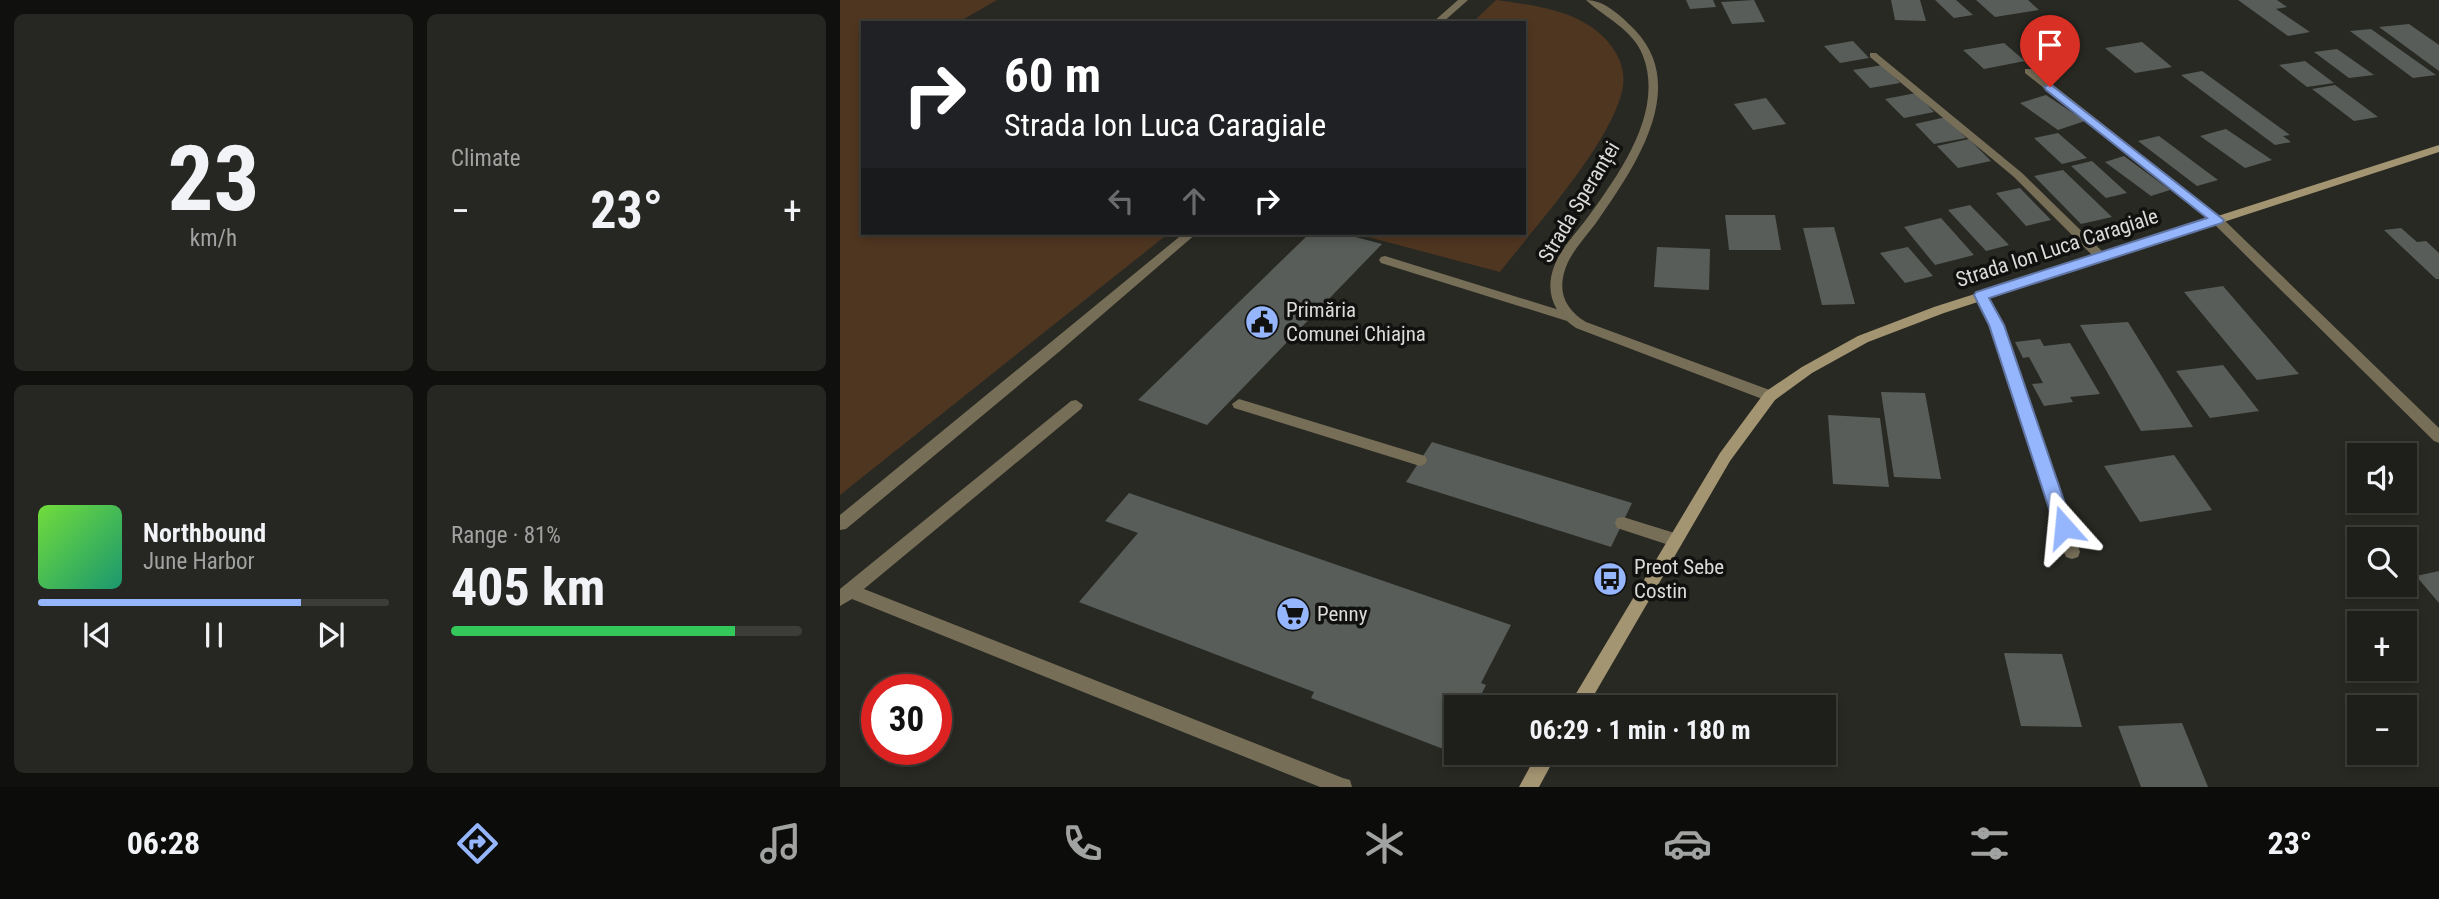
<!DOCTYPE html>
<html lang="en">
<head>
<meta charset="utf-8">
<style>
  :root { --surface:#1e1f1a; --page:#262723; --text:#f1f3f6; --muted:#a1a2a2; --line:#3c3d39; --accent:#95b6fd }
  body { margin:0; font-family:"Roboto Condensed",sans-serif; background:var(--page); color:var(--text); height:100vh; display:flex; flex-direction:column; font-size:26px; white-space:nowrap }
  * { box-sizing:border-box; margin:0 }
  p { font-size:23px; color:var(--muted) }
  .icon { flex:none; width:38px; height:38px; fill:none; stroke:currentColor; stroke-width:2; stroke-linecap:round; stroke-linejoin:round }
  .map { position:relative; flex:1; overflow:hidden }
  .panel { display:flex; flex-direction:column; gap:14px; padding:14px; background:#10110e; width:840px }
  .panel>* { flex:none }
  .banner { position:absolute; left:21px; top:21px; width:665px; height:214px; border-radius:0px; box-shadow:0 4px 10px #0003,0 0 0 2px var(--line); background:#202124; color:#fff; overflow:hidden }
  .tools { position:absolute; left:1507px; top:443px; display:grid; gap:14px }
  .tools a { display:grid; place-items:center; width:70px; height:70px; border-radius:0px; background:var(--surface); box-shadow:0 4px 10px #0003,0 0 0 2px var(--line); font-size:35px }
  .speed { position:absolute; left:21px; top:674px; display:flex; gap:14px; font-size:35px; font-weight:700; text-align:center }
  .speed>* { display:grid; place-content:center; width:91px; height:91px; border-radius:50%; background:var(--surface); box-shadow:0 4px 10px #0003,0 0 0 2px var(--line); line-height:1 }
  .speed .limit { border:10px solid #d22; background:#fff; color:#111 }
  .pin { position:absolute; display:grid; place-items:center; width:60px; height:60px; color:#fff; margin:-72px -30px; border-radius:50% 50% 50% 0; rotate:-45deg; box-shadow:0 0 7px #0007 }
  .pin .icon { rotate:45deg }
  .me { position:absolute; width:77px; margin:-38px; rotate:342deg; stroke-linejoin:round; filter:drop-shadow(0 0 5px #0008) }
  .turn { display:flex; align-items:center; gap:24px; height:147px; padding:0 28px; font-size:32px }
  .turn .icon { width:91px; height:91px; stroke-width:2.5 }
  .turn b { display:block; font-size:49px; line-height:60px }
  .lanes { display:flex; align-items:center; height:66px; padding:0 28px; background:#0003; justify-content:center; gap:35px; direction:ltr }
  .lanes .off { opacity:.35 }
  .big { font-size:52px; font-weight:700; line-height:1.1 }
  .panel .card { flex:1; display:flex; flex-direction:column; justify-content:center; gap:10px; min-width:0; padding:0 24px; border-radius:10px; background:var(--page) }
  .panel .dial { align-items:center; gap:0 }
  .dial b { font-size:91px; line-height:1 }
  .song { display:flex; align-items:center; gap:21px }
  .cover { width:84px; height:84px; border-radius:10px; background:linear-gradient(135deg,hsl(100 70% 55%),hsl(160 70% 35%)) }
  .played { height:7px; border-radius:4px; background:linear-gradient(90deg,var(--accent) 75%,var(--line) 75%) }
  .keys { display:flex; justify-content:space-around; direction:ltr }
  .heat { display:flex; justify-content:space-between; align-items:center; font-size:38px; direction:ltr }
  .charge { height:10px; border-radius:5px; background:linear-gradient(90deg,#34c759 81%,var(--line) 0) }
  .panel .tiles { flex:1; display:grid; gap:14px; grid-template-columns:repeat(2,1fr) }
  .trip { position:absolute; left:604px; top:695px; width:392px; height:70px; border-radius:0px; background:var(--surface); box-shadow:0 4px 10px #0003,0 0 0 2px var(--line); font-weight:700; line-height:70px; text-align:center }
  .tabs { display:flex; height:112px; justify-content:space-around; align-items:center; background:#0c0c0a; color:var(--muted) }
  .tabs .icon { width:49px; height:49px }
  .tabs .selected { color:var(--accent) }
  .tabs b { font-size:32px; color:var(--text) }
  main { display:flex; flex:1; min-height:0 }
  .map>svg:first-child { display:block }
</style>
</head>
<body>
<main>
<section class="panel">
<div class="tiles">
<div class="card dial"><b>23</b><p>km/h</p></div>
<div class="card"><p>Climate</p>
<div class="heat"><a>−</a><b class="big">23°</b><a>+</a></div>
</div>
<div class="card">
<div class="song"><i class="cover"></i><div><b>Northbound</b><p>June Harbor</p></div></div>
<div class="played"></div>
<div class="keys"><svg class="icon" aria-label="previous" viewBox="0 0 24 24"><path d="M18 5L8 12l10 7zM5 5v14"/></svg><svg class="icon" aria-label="pause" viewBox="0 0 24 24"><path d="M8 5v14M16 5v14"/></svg><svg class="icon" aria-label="next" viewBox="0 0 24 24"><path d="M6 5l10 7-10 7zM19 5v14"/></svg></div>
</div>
<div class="card"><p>Range · 81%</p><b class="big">405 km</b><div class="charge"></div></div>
</div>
</section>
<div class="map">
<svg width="1599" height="787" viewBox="0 0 1599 787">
  <rect width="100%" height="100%" fill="#282923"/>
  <path fill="#4f3621" d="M 0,0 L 157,0 L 117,23 L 23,23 L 23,233 L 329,233 L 0,495 Z
    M 656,0 C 684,4 719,8 743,22 C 766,34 787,59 783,86 C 775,139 694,228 660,272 L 513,233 L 684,233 L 684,23 L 632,23 Z"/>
  <path fill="#585d59" d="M 846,0 L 873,0 L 876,7 L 850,9 Z
    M 914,0 L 925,22 L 892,24 L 881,2 Z
    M 1051,0 L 1080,0 L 1086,21 L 1055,20 Z
    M 1095,0 L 1116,0 L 1133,15 L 1114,18 Z
    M 1136,0 L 1188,0 L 1199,10 L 1155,17 Z
    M 1398,0 L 1437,0 L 1447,7 L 1436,9 L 1470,32 L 1448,36 Z
    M 1569,24 L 1599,45 L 1599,71 L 1539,27 Z
    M 1531,29 L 1596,75 L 1573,78 L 1510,31 Z
    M 1013,41 L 1029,58 L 1000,63 L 984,46 Z
    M 1302,42 L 1332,67 L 1295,73 L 1265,48 Z
    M 1164,43 L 1185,61 L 1144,69 L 1123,50 Z
    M 1497,49 L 1534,75 L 1509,78 L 1474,52 Z
    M 1465,61 L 1494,83 L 1467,87 L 1439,65 Z
    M 1043,65 L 1060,83 L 1030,88 L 1013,70 Z
    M 1362,71 L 1450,135 L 1443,136 L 1451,142 L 1435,145 L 1341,75 Z
    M 1495,85 L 1538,117 L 1514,121 L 1472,89 Z
    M 1076,93 L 1094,112 L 1064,118 L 1045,99 Z
    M 1206,95 L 1245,121 L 1218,130 L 1180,103 Z
    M 926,98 L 946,124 L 913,130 L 894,104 Z
    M 1106,117 L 1126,138 L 1094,144 L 1075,124 Z
    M 1386,129 L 1432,160 L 1405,168 L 1360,136 Z
    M 1218,133 L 1247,158 L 1222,164 L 1194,138 Z
    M 1319,136 L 1378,180 L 1357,186 L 1298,141 Z
    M 1129,139 L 1151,161 L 1118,168 L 1097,146 Z
    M 1284,156 L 1330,190 L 1311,196 L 1265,162 Z
    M 1252,161 L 1287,193 L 1266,198 L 1231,166 Z
    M 1223,170 L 1272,217 L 1241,224 L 1194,176 Z
    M 1180,188 L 1211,220 L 1186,226 L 1156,193 Z
    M 1130,205 L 1169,245 L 1146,251 L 1108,210 Z
    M 885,215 L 935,215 L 941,250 L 889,250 Z
    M 1101,218 L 1134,255 L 1095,265 L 1064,227 Z
    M 994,227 L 1015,304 L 982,305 L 963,228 Z
    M 1561,228 L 1577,242 L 1586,241 L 1599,253 L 1599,279 L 1596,279 L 1544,230 Z
    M 470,233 L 500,233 L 542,244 L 367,425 L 298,400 Z
    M 817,247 L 870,249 L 869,290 L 814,287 Z
    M 1068,247 L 1093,276 L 1065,283 L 1040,253 Z
    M 1383,286 L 1459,374 L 1417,380 L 1344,292 Z
    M 1288,322 L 1353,427 L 1301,431 L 1240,325 Z
    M 1200,339 L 1204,346 L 1230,343 L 1260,394 L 1230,397 L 1233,402 L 1204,406 L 1192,384 L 1203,383 L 1189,357 L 1183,358 L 1175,342 Z
    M 1383,365 L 1419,411 L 1370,418 L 1336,371 Z
    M 1041,392 L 1085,393 L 1101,479 L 1054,477 Z
    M 988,415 L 1040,418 L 1049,487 L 993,484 Z
    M 592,442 L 792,503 L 771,547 L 566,482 Z
    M 1334,455 L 1372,510 L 1300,522 L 1264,466 Z
    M 289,493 L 671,625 L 641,683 L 646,685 L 635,707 L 616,707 L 616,743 L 611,752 L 471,698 L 474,692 L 239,602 L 298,533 L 265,521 Z
    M 1599,571 L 1599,603 L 1576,576 Z
    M 1164,653 L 1222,654 L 1242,727 L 1181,726 Z
    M 1342,723 L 1368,787 L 1301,787 L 1278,726 Z"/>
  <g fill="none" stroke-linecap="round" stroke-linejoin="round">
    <path fill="#776e58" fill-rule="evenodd" d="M 618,0 L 628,0 L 602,23 L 592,23 Z
      M 344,233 L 357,233 L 220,351 L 6,529 L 0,530 L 0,515 Z
      M 545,256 L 732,314 L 734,317 L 727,321 L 541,263 L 539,260 L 541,257 Z
      M 399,399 L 585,456 L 587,460 L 585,464 L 580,466 L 394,408 L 392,404 Z
      M 236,400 L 243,405 L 241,409 L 24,589 L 503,778 L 510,780 L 512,787 L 480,787 L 12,599 L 0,606 L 0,589 L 231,401 Z
      M 783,517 L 841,535 L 843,540 L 841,545 L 835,547 L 777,528 L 775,523 L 777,518 Z"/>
    <path fill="#776e58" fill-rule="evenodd" d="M 1030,53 L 1036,53 L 1182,173 L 1265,254 L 1267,257 L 1265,260 L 1257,260 L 1174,177 L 1030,57 Z
      M 1185,69 L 1193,69 L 1381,217 L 1599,428 L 1599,443 L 1594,441 L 1373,223 L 1185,73 Z
      M 1141,291 L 1146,292 L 1163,325 L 1240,552 L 1238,557 L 1232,559 L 1226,557 L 1224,552 L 1149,325 L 1135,295 Z"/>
    <path fill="#776e58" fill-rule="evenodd" d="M 746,0 C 765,0 782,17 795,30 C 851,89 792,171 756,223 C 747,235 735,248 728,262 C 716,288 723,308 746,322 L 935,392 L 937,396 L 935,400 L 925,400 L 736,328 C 713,313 704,291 715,264 C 721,249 735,234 745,221 C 777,177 825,113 803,56 C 793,29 765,18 746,0 Z"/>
    <path fill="#a49572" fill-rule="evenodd" d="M 1599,145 L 1599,152 L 1104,313 L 1028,342 L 972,373 L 935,400 L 890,461 L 747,707 L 728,707 L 880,453 L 925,392 L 962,367 L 1018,336 L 1094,307 Z
      M 698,752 L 718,752 L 699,787 L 679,787 Z"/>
  </g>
  <path fill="#95b6fd" stroke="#6176a4" stroke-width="2" d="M 1210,84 L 1384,220 L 1382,223 L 1149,298 L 1164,325 L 1233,527 L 1230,532 L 1224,534 L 1217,532 L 1215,527 L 1149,325 L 1134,295 L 1136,292 L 1367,218 L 1206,90 L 1204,87 Z"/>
  <defs>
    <g id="civic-disc" transform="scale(1.75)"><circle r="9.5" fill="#95b6fd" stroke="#11110f"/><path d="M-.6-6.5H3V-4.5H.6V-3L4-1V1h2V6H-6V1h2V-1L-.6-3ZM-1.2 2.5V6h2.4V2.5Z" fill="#111"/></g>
    <g id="bus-disc" transform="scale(1.75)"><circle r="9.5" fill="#95b6fd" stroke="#11110f"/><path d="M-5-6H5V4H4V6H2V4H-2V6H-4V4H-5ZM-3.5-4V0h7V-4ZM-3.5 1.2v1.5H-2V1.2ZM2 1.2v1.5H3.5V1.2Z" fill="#111"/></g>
    <g id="supermarket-disc" transform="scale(1.75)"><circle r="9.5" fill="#95b6fd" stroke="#11110f"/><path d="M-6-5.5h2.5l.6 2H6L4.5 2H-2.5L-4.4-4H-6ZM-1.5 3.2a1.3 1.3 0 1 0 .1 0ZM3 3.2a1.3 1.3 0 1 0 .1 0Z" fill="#111"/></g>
  </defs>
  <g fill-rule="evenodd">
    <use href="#civic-disc" x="422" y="322"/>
    <use href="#bus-disc" x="770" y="579"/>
    <use href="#supermarket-disc" x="453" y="614"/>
  </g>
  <g text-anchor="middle" stroke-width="7" stroke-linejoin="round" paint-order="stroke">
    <g font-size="21" fill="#dbdcd9" stroke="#11110f">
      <text transform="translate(739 202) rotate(-59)" y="7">Strada Speranței</text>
      <text transform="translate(1217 248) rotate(-18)" y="7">Strada Ion Luca Caragiale</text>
    </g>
    <g font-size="21" fill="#dbdcd9" stroke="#11110f" text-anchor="start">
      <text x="446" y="317">Primăria<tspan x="446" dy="24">Comunei Chiajna</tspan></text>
      <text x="794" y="574">Preot Sebe<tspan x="794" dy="24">Costin</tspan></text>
      <text x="477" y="621">Penny</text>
    </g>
  </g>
</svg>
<div class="tools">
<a><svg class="icon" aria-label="sound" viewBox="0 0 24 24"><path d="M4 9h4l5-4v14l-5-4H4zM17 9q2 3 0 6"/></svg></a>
<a><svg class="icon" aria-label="search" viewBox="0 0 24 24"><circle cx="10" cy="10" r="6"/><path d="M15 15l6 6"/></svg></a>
<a>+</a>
<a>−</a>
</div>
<div class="speed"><div class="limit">30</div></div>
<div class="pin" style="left:1210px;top:87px;background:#d93025"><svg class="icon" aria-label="arrive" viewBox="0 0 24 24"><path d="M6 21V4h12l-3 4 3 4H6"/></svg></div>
<svg class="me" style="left:1224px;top:527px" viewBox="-20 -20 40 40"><path d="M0-17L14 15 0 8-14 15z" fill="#95b6fd" stroke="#fff" stroke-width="4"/></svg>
<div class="trip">06:29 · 1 min · 180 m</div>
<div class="banner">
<div class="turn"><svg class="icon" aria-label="right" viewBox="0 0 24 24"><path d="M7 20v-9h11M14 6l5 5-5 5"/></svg><div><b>60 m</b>Strada Ion Luca Caragiale</div></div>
<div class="lanes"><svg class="icon off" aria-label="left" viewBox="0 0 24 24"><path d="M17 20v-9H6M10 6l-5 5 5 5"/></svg><svg class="icon off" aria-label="ahead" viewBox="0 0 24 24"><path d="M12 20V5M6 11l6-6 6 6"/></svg><svg class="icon" aria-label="right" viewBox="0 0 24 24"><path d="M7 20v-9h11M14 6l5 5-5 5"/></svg></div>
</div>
</div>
</main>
<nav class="tabs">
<b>06:28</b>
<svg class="icon selected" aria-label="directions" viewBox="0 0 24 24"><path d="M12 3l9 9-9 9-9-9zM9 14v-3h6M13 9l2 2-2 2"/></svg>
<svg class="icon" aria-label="music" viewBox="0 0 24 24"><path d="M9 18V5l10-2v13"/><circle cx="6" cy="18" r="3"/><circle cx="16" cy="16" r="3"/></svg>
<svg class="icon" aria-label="phone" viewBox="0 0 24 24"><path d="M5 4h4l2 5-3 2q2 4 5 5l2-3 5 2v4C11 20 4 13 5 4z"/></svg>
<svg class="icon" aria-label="climate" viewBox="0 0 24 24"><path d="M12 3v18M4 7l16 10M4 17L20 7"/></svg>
<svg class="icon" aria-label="car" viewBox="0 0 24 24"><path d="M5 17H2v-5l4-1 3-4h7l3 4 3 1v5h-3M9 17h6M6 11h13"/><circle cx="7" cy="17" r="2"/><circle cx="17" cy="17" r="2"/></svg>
<svg class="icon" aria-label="filters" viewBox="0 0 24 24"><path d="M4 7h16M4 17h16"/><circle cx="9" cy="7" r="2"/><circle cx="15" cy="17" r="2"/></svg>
<b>23°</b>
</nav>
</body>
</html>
